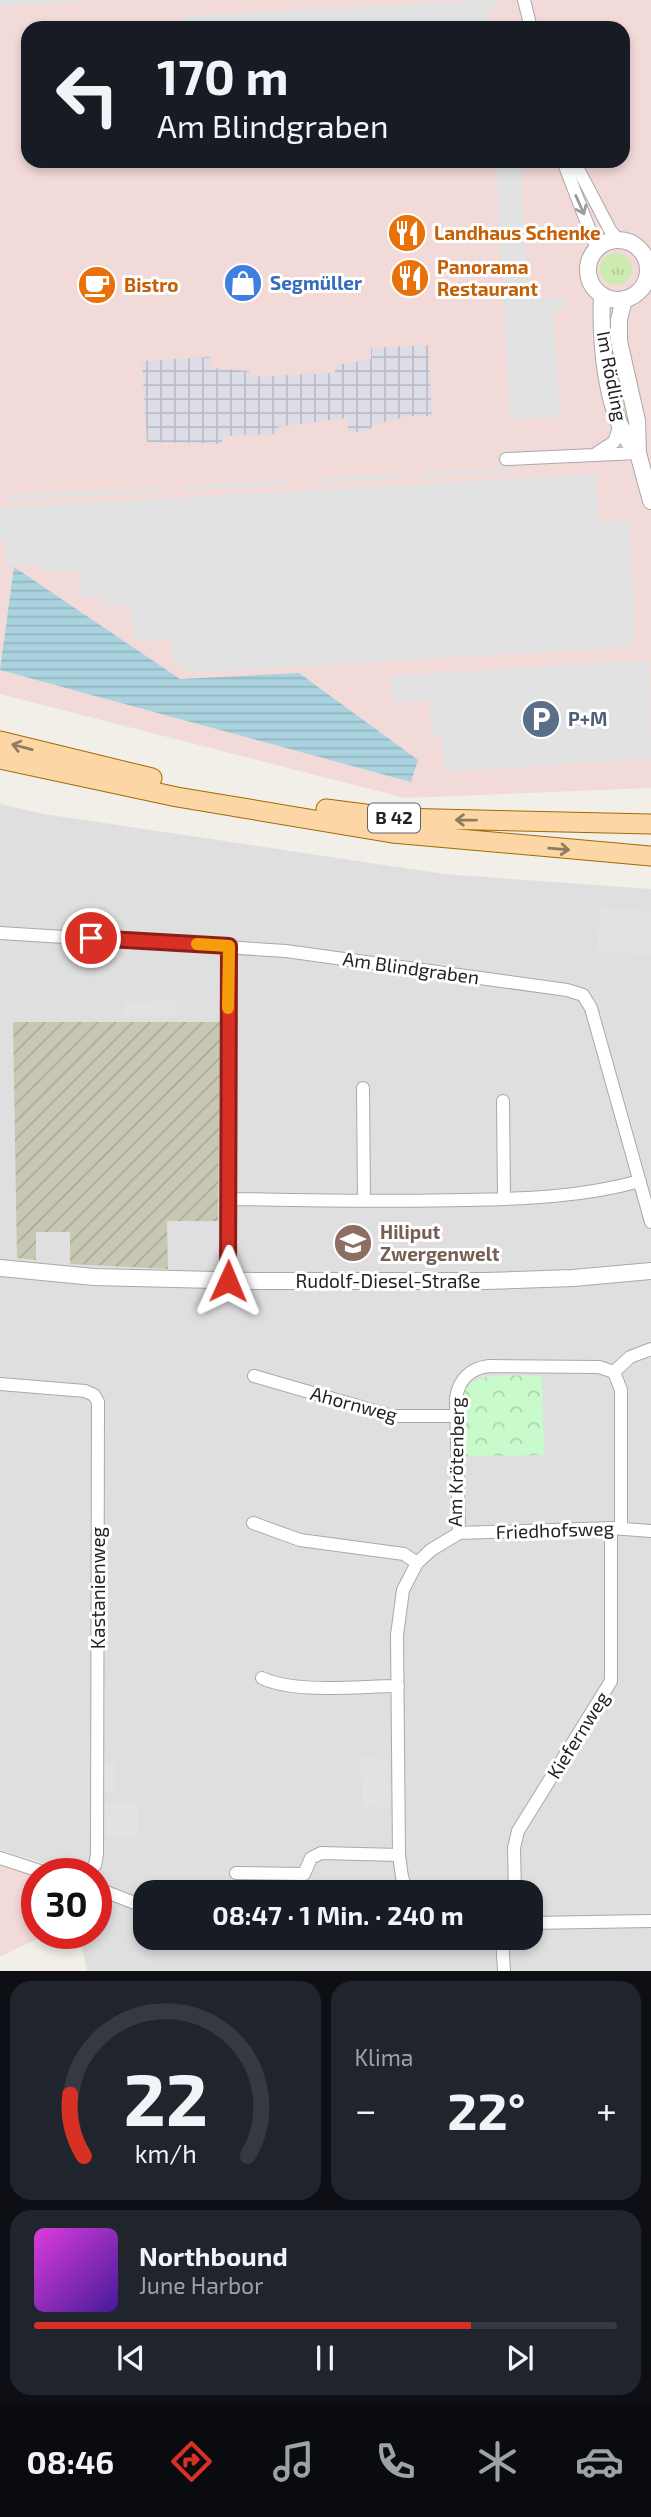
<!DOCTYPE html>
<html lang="de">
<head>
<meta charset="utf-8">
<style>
  :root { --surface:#171b24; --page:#20242c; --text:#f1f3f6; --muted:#9ea1a6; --line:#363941; --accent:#d93025 }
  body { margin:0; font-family:"Exo 2",sans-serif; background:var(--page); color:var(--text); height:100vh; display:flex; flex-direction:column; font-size:26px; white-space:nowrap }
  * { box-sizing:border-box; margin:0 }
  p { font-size:23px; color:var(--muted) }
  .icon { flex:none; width:38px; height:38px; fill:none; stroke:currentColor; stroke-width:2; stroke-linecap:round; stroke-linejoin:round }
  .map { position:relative; height:1971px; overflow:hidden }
  .sheet { display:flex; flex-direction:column; gap:10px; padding:10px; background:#0d0f14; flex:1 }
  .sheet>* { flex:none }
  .hud { position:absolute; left:21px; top:21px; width:609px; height:147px; border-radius:21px; box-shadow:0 4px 10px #0003; background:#171b24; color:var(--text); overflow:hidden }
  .speed { position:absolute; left:21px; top:1858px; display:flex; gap:14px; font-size:35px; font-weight:700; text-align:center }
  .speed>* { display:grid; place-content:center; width:91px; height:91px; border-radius:50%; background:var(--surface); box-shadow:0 4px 10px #0003; line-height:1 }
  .speed .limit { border:10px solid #d22; background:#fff; color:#111 }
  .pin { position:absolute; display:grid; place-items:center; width:60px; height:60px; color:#fff; margin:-30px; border:4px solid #fff; border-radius:50%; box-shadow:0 2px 7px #0007 }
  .me { position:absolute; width:77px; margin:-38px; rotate:1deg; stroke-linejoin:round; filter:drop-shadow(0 0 5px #0008) }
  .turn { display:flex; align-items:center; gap:24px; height:147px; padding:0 21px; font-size:32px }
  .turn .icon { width:91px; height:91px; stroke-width:2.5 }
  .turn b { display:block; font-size:49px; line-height:60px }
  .big { font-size:52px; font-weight:700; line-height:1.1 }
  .sheet .card { flex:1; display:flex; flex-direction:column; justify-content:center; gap:10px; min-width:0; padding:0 24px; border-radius:21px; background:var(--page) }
  .sheet .dial { align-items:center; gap:0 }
  .dial svg { height:182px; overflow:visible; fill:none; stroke:var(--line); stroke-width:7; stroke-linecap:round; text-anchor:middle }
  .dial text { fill:var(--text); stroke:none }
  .song { display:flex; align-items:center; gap:21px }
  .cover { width:84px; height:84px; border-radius:10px; background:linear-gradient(135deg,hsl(300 70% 55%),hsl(260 70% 35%)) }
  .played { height:7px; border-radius:4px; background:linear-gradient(90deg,var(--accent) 75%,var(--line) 75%) }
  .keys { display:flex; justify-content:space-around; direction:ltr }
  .heat { display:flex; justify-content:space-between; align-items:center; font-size:38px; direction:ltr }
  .sheet .tiles { flex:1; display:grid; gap:10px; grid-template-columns:1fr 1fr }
  .card:last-child { grid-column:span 2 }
  .trip { position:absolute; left:133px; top:1880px; width:410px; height:70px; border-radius:21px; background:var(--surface); box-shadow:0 4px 10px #0003; font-weight:700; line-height:70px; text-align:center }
  .menu { display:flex; height:112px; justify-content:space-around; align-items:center; background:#090b0e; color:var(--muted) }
  .menu .icon { width:49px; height:49px }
  .menu .selected { color:var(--accent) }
  .menu b { font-size:32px; color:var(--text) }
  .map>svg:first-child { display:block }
</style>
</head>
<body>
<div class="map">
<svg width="651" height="1971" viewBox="0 0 651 1971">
  <defs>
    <pattern id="construction-furrows" width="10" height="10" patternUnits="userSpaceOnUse" patternTransform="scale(1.75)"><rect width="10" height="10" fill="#c7c7b4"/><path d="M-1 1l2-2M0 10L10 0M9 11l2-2" fill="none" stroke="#abab9a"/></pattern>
    <pattern id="grass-tufts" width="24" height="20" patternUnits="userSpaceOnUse" patternTransform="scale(1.75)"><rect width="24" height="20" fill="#cdebb0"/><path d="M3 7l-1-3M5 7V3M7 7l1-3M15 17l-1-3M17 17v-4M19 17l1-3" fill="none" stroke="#b0c997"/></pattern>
    <pattern id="park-crowns" width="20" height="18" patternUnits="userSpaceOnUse" patternTransform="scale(1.75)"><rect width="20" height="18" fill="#c8facc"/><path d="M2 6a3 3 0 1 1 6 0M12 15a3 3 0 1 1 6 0" fill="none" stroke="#acd6af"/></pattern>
    <pattern id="plaza-grid" width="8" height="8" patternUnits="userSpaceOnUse" patternTransform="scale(1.75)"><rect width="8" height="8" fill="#dddde8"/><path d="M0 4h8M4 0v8" fill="none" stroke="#bdbdc7"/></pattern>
    <pattern id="water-rules" width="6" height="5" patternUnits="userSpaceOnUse" patternTransform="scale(1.75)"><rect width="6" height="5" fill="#aad3df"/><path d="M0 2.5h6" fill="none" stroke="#92b5bf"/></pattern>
  </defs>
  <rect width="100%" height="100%" fill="#f2efe9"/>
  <path fill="#e0dfdf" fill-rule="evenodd" d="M 0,804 L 44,814 L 444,874 L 651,889 L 651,1971 L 87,1971 L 79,1934 L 96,1934 L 96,1874 L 67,1874 L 66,1870 L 0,1850 ZM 145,1892 L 530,1892 L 530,1937 L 145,1937 Z"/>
  <path fill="#f2dad9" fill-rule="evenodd" d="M 0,0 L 651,0 L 651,788 L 405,798 L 0,694 ZM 28,28 L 623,28 L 623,161 L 28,161 Z
    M 0,1862 L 37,1874 L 37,1934 L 47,1934 L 0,1957 Z"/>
  <path fill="url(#construction-furrows)" d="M 13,1022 L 220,1022 L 218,1221 L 167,1221 L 168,1269 L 70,1264 L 70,1232 L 36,1232 L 36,1260 L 17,1258 Z"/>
  <path fill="url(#grass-tufts)" d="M600 269a16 16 0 1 1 32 0a16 16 0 1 1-32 0Z
    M 607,323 L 612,323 L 637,442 L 632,443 L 612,363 Z"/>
  <path fill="url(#park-crowns)" d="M 542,1376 L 544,1455 L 462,1456 C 461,1443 457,1405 461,1395 C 470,1369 519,1377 542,1376 Z"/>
  <path fill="#e2e2e2" d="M 0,0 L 104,0 L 0,6 Z
    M 486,0 L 495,0 L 495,9 L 487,10 L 488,28 L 252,28 L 252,24 L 185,27 L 184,16 Z
    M 259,161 L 380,161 L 260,167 Z
    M 496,161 L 521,161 L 528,285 L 531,286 L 532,299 L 565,298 L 565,308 L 554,309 L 560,417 L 510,420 Z
    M 514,467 L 514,471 L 423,477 L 423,472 Z
    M 400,474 L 400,478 L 319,483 L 319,478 Z
    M 596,474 L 599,521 L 629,520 L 636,628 L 629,647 L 193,673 L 173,661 L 171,639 L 133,641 L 131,605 L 102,607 L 101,597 L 81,598 L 79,571 L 41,573 L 40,564 L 7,566 L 5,540 L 0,540 L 0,508 Z
    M 286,480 L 286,485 L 183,490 L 183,486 Z
    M 159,488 L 159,492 L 8,500 L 7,495 Z
    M 650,660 L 651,759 L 444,772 L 442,736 L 432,736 L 429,700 L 391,702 L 390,676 Z
    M 600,907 L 651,911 L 651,955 L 597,951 Z
    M 177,1001 L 177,1016 L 123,1016 L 123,1002 Z
    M 361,1758 L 389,1759 L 390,1807 L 362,1806 Z
    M 103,1762 L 115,1762 L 115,1793 L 104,1793 Z
    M 106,1803 L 138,1803 L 138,1837 L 106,1837 Z"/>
  <path fill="url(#plaza-grid)" d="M 428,345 L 432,416 L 410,416 L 372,425 L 371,429 L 349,434 L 347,418 L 277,427 L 278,434 L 222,436 L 222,444 L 147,442 L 142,361 L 210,357 L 211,368 L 249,371 L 249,377 L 335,373 L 335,365 L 371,359 L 371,348 Z"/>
  <path fill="url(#water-rules)" d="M 14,567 L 180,679 L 299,673 L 418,760 L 411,782 L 0,670 Z"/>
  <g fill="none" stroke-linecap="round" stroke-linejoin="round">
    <g stroke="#a9a9a9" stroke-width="14">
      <path id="minor" d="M 524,0 L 531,28
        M 563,161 L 597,249
        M 574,161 L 610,230 L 618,240
        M 647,276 L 651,277
        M 597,453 L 614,442 L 620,425
        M 506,459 L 638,453
        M 0,933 L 286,951 L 567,990 L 583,995 L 591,1008 L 651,1222
        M 363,1088 L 364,1201
        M 503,1101 L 504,1199
        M 230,1199 C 308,1200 387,1202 465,1200 C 523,1199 583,1197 640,1181
        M 228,1281 L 229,946
        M 614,1372 L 621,1390 L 621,1527
        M 614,1372 L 630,1357 L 651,1349
        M 254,1376 L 392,1416 L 456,1416
        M 0,1384 L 85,1391 L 94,1395 L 98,1402 L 97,1854 L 95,1865 L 87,1874
        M 253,1523 L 300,1540 L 404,1554 L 417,1563
        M 459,1533 L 456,1398 C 459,1379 471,1368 489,1366 L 599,1367 L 614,1372
        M 262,1678 C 296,1694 359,1686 398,1686
        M 0,1858 L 49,1874
        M 236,1873 L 304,1874 L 311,1858 L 321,1853 L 399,1855
        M 96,1888 L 145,1907
        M 407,1892 L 402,1877 L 399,1855 L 397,1635 L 403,1590 L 417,1563 L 431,1550 L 459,1533 L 611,1528 L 651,1531
        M 515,1892 L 514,1848 L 518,1831 L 611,1681 L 611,1528
        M 530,1923 L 651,1921
        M 502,1937 L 504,1971"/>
    </g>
    <g stroke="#a9a9a9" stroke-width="18">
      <path id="tertiary" d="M588 270a30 30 0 1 1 60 0a30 30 0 1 1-60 0Z
        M 602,295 C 600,340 605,420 638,453
        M 624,299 L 619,320 L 619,341 L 637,421 L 638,453 L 651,501
        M 0,1268 L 94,1277 L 255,1281 L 486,1281 L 573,1278 L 651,1271"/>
    </g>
    <g stroke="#a06b00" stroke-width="21">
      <path id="primary" d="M 0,741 L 152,778
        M 0,759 L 177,797 L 392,833 L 651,856
        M 326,809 L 396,818 L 651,824"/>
    </g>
    <use href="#minor" stroke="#fff" stroke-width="12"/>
    <use href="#tertiary" stroke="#fff" stroke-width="16"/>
    <use href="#primary" stroke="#fcd6a4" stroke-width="19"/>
  </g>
  <defs><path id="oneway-shaft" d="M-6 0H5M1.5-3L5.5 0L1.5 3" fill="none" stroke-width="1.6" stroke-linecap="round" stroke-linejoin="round" transform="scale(1.75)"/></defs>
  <use stroke="#9c9c9c" href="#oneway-shaft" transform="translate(580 205) rotate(66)"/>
  <g stroke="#8f7c63">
    <use href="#oneway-shaft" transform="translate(22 747) rotate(-165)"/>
    <use href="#oneway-shaft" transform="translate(466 820) rotate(-179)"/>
    <use href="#oneway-shaft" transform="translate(559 849) rotate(5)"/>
  </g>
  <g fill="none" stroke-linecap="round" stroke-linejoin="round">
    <g stroke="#8d1f18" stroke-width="18">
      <path id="route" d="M 91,938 L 229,946 L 228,1281"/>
    </g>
    <use href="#route" stroke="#d93025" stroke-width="12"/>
    <path stroke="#f59e0b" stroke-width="12" d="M 197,944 L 229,946 L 228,1008"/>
  </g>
  <defs>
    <g id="restaurant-disc" transform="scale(2.0125)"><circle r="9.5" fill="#e8710a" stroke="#fff"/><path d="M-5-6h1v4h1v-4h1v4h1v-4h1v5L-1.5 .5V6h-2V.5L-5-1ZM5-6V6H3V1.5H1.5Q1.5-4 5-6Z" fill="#fff"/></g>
    <g id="shop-disc" transform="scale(2.0125)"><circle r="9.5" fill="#3f7fe0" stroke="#fff"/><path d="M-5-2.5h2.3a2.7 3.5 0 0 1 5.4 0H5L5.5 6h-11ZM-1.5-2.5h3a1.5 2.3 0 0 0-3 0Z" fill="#fff"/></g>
    <g id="cafe-disc" transform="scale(2.0125)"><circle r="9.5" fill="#e8710a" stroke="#fff"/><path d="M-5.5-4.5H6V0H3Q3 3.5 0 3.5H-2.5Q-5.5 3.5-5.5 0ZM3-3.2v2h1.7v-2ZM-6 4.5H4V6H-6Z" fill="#fff"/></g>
    <g id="parking-disc" transform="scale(2.0125)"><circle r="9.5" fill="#5c6f8a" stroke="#fff"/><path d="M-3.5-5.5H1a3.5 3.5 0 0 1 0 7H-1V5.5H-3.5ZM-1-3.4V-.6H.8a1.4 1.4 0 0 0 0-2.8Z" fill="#fff"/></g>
    <g id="school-disc" transform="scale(2.0125)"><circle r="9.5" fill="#8d6e63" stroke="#fff"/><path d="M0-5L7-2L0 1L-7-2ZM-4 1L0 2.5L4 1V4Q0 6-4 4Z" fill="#fff"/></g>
  </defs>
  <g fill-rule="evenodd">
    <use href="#restaurant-disc" x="407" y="233"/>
    <use href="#restaurant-disc" x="410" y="278"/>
    <use href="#shop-disc" x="243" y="283"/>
    <use href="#cafe-disc" x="97" y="285"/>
    <use href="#parking-disc" x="541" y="719"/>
    <use href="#school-disc" x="353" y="1243"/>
  </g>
  <g text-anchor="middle" stroke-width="6" stroke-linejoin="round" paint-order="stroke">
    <rect fill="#fff" stroke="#646464" stroke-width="2" x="368" y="803.5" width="52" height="29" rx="5"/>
    <g font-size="18" font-weight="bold" fill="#222">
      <text x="394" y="824">B 42</text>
    </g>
    <g font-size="19" font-weight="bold" fill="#c56008" stroke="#fff" text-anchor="start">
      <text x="434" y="240">Landhaus Schenke</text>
      <text x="437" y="274">Panorama<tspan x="437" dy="22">Restaurant</tspan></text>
      <text x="124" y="292">Bistro</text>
    </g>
    <g font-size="19" font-weight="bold" fill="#366cbe" stroke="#fff" text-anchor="start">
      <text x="270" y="290">Segmüller</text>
    </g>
    <g font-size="19" fill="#222" stroke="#fff">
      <text transform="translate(612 376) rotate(79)" y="7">Im Rödling</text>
      <text transform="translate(411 968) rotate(8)" y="7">Am Blindgraben</text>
      <text x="388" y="1288">Rudolf-Diesel-Straße</text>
      <text transform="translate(354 1404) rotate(15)" y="7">Ahornweg</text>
      <text transform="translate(456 1462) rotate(-89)" y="7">Am Krötenberg</text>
      <text transform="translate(555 1530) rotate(-2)" y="7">Friedhofsweg</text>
      <text transform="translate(98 1588) rotate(-90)" y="7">Kastanienweg</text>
      <text transform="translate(578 1735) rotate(-58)" y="7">Kiefernweg</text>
    </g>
    <g font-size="19" font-weight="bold" fill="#4e5e75" stroke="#fff" text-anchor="start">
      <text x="568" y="726">P+M</text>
    </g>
    <g font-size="19" font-weight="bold" fill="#785e54" stroke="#fff" text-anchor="start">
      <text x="380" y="1239">Hiliput<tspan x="380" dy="22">Zwergenwelt</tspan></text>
    </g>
  </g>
</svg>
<div class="speed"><div class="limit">30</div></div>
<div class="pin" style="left:91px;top:938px;background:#d93025"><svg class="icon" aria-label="arrive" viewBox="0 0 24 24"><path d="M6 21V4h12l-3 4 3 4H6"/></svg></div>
<svg class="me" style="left:228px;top:1281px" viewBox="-20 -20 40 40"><path d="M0-17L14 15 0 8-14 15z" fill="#d93025" stroke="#fff" stroke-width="4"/></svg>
<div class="trip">08:47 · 1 Min. · 240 m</div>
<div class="hud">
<div class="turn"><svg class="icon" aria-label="left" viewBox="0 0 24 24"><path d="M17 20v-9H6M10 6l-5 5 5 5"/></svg><div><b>170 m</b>Am Blindgraben</div></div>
</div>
</div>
<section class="sheet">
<div class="tiles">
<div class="card dial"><svg viewBox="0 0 100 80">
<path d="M14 69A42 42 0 1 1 86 69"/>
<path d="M14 69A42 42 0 0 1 8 42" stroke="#d93025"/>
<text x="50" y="56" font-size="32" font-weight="700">22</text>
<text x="50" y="72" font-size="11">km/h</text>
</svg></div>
<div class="card"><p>Klima</p>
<div class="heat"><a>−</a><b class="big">22°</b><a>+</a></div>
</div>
<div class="card">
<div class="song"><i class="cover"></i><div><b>Northbound</b><p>June Harbor</p></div></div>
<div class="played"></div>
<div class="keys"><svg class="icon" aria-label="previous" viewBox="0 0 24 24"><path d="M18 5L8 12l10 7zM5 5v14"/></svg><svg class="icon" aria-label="pause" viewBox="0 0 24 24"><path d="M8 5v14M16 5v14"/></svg><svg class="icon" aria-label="next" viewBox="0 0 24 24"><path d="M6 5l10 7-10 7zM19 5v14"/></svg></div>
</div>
</div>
</section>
<nav class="menu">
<b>08:46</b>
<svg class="icon selected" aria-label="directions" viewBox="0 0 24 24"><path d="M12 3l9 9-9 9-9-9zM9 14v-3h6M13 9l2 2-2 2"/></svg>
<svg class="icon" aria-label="music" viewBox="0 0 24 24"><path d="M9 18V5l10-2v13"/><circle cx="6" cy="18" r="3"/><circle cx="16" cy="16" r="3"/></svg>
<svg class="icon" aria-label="phone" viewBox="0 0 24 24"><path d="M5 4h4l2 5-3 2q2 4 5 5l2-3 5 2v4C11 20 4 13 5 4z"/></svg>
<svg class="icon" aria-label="climate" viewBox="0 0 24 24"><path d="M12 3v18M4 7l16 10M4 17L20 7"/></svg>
<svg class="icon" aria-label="car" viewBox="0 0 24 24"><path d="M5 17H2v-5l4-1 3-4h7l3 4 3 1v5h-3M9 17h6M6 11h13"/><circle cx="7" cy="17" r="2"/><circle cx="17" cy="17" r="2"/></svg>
</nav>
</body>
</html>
